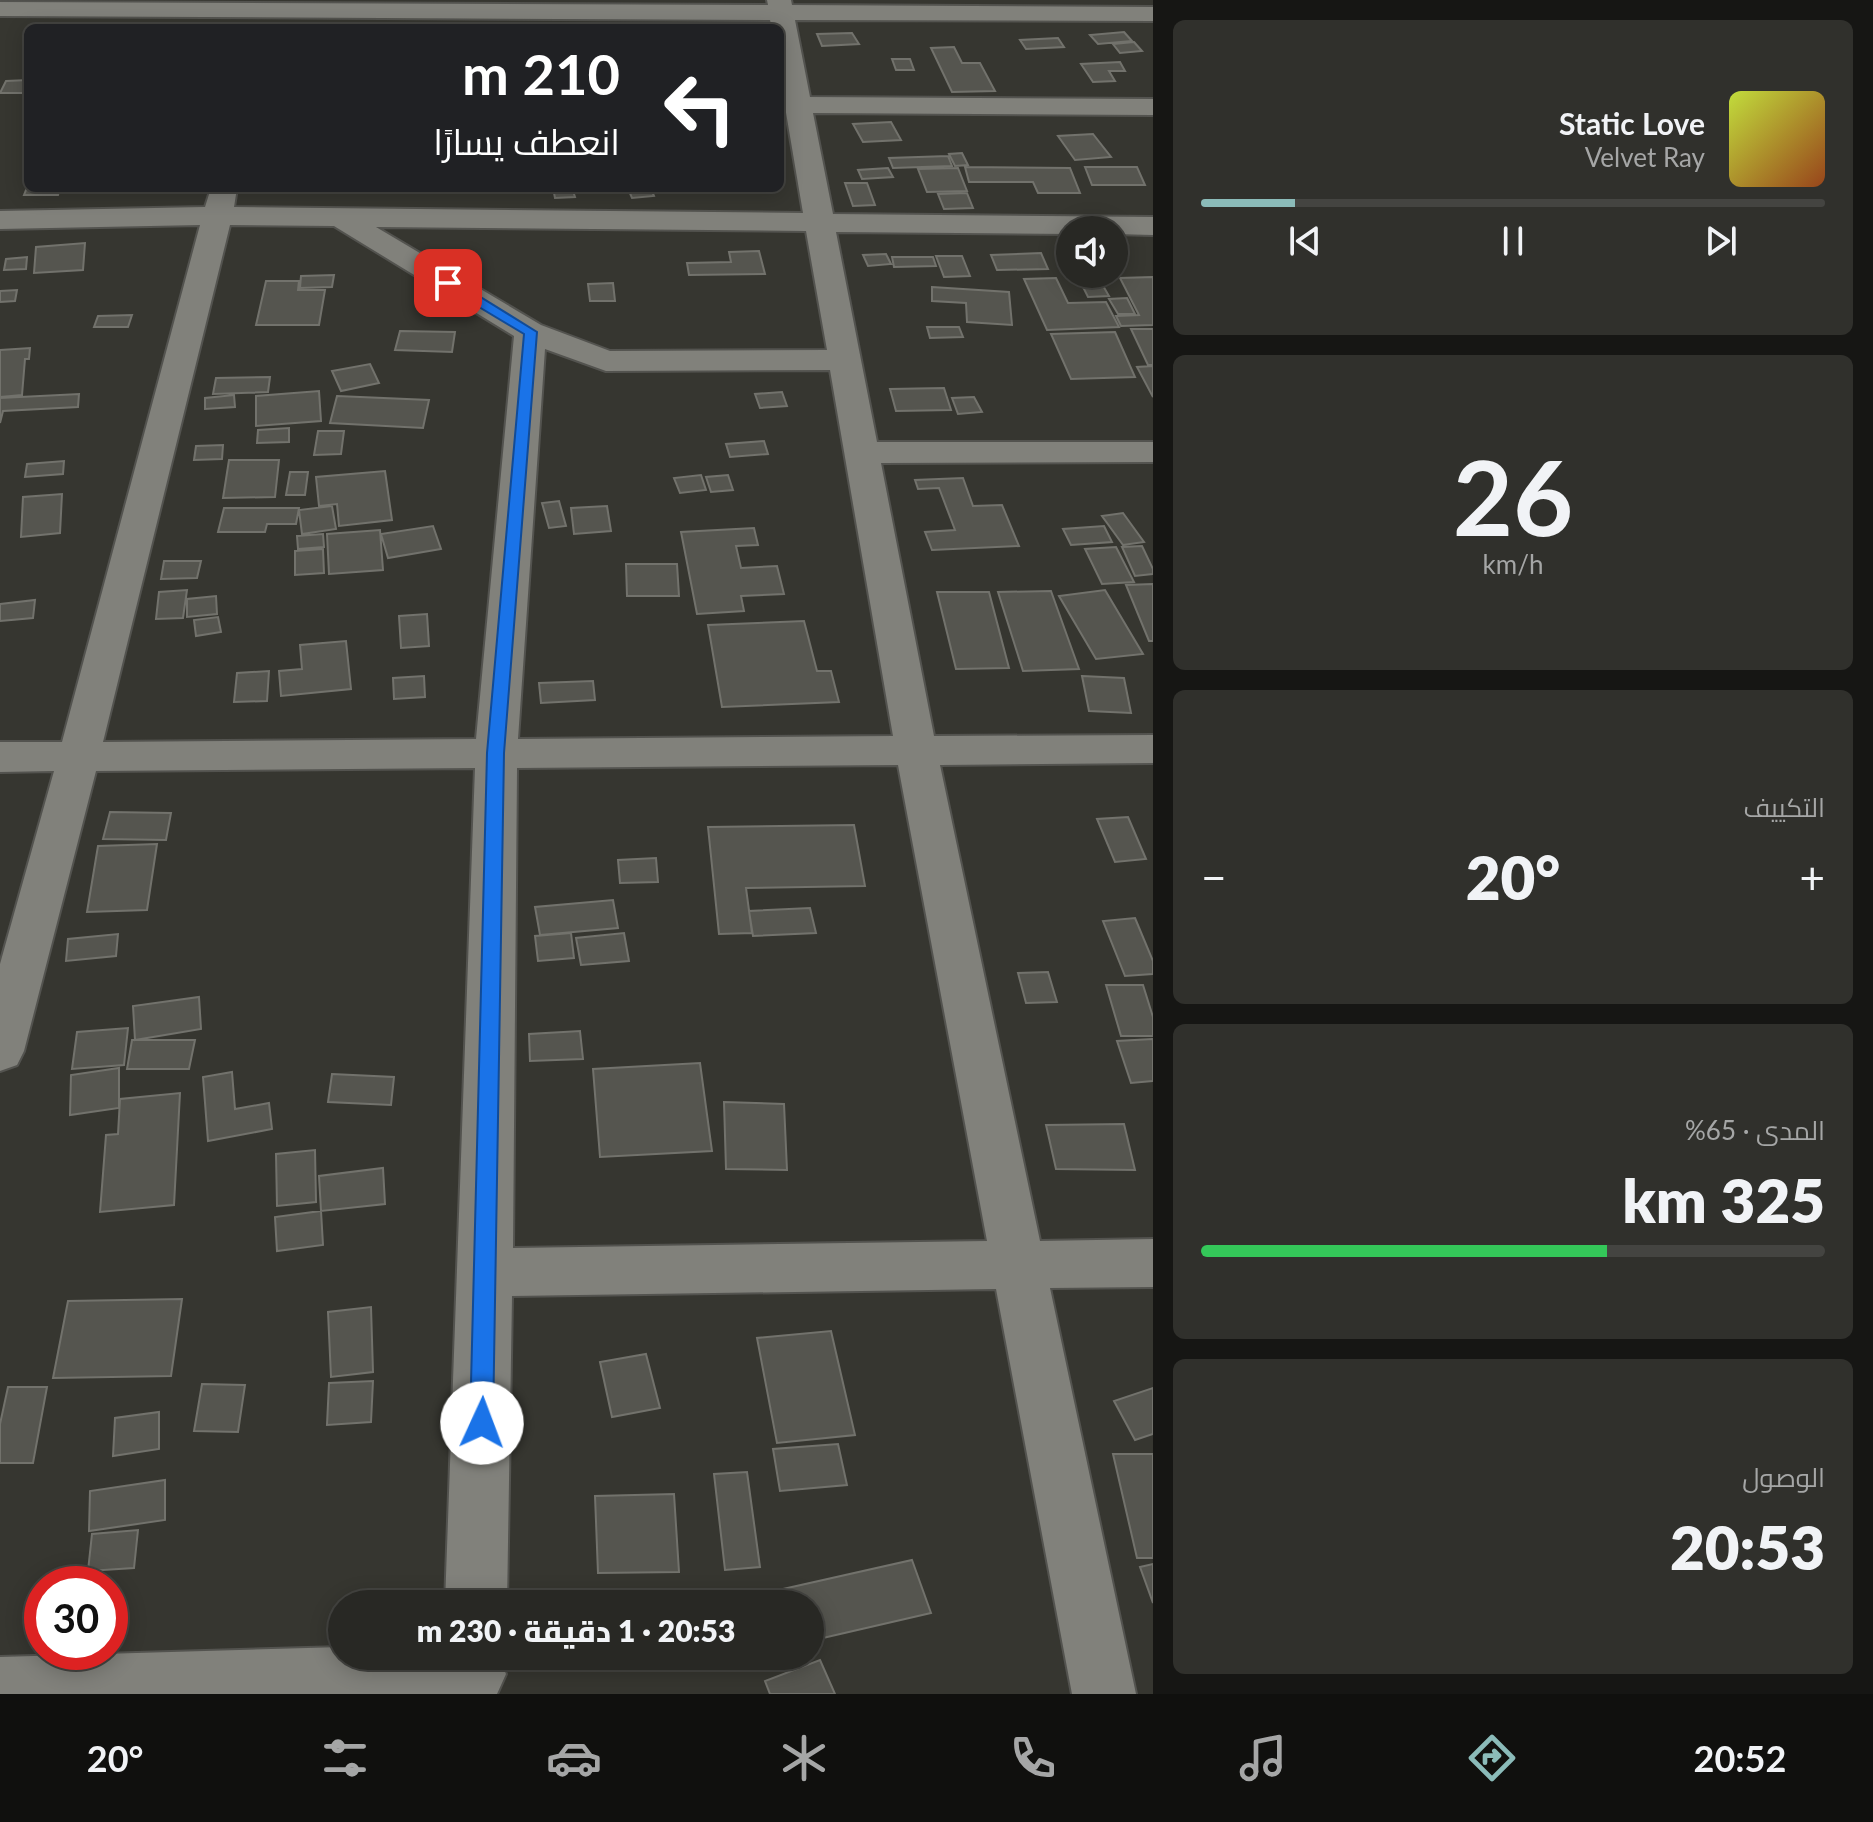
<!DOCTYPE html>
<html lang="ar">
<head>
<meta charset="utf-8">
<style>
  :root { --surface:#282824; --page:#30302c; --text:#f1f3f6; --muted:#a5a6a6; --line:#444441; --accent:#8bbbb9 }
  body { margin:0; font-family:Lato,Cairo,sans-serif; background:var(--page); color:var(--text); direction:rtl; height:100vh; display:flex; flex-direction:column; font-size:30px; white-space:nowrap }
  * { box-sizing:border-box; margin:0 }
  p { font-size:26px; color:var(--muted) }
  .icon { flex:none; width:44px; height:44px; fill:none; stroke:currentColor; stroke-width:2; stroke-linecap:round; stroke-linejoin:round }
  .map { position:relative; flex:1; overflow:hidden; direction:ltr }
  .side { display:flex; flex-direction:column; gap:20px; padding:20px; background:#161614; width:720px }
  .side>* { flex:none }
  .top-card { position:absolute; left:24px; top:24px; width:760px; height:168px; border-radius:12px; box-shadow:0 4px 20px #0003,0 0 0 2px var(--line); direction:rtl; background:#202124; color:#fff; overflow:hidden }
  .buttons { position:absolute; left:1056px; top:216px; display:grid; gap:16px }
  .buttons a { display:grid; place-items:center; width:72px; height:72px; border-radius:50%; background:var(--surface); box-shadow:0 4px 20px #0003,0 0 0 2px var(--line); font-size:40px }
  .speed { position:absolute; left:24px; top:1566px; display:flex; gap:16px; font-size:40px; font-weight:700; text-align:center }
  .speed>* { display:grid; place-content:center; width:104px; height:104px; border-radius:50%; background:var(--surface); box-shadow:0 4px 20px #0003,0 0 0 2px var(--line); line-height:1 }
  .speed .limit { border:12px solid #d22; background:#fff; color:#111 }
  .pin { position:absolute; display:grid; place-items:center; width:68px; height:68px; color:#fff; margin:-34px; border-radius:16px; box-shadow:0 4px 12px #0006 }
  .me { position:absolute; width:88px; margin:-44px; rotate:2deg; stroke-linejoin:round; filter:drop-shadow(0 0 6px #0008) }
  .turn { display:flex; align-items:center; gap:28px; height:168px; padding:0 32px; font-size:36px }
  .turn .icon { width:104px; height:104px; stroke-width:2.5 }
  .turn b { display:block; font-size:56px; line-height:68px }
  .big { font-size:60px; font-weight:800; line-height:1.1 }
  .side .card { flex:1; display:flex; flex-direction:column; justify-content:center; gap:12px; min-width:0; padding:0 28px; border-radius:12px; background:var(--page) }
  .side .dial { align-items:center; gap:0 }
  .dial b { font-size:104px; line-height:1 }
  .song { display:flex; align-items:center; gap:24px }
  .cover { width:96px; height:96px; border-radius:12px; background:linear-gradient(135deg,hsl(70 70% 55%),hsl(20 70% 35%)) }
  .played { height:8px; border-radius:4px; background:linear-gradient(90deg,var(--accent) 15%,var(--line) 15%) }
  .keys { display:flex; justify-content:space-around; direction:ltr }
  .heat { display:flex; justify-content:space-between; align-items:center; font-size:44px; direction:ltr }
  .charge { height:12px; border-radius:6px; background:linear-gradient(90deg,#34c759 65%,var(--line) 0) }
  .trip { position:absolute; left:328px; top:1590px; width:496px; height:80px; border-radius:40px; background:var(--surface); box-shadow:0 4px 20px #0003,0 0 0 2px var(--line); font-weight:800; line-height:80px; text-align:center; direction:rtl }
  .menu { display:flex; height:128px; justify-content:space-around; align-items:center; background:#10100e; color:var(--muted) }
  .menu .icon { width:56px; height:56px }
  .menu .selected { color:var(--accent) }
  .menu b { font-size:36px; color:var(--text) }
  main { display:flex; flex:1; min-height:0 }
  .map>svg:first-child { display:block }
</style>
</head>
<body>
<main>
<section class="side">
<div class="card">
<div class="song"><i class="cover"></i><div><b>Static Love</b><p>Velvet Ray</p></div></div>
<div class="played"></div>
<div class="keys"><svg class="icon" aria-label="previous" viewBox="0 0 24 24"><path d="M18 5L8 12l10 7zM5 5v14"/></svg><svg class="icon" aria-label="pause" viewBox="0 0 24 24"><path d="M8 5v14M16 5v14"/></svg><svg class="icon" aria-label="next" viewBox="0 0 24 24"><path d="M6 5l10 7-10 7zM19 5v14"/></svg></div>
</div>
<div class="card dial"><b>26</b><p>km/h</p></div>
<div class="card"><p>التكييف</p>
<div class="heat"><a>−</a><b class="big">20°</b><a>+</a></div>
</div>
<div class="card"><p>المدى · 65%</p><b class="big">325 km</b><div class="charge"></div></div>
<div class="card"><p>الوصول</p><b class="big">20:53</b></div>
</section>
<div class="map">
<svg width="1153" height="1694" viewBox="0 0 1153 1694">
  <rect width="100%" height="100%" fill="#363630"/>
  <path fill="#55554f" stroke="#72726c" stroke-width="2" d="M 1124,32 L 1132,41 L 1098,44 L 1090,35 Z
    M 852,33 L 859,44 L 822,46 L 817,34 Z
    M 1058,38 L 1064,47 L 1026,49 L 1020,40 Z
    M 1134,42 L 1142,51 L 1120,53 L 1113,44 Z
    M 954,47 L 962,63 L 980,63 L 995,91 L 952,92 L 931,48 Z
    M 892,59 L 910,59 L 914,70 L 896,70 Z
    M 1120,62 L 1125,71 L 1109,71 L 1115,81 L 1093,82 L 1081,64 Z
    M 28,80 L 28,93 L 0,93 L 6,81 Z
    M 891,122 L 901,140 L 863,142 L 853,124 Z
    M 1093,134 L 1111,157 L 1075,160 L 1058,136 Z
    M 962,153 L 968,165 L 955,166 L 949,154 Z
    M 948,156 L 952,166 L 893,168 L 889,158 Z
    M 965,167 L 1070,168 L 1080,193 L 1038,193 L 1033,182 L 969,182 Z
    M 1085,167 L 1137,167 L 1145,185 L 1092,185 Z
    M 888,168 L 893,177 L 862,179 L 858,170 Z
    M 958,168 L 967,191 L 927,192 L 918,169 Z
    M 845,183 L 867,183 L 875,205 L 853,206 Z
    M 28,185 L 28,188 L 60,188 L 58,195 L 24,195 Z
    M 553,188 L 572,188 L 575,197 L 555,198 Z
    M 651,189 L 654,196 L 632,198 L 629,191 Z
    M 967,193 L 973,208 L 944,209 L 938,194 Z
    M 85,243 L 83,270 L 34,273 L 36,247 Z
    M 759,251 L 765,274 L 689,275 L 687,263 L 731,262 L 729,252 Z
    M 1041,253 L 1048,269 L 997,270 L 991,255 Z
    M 886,254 L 891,264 L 868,266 L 863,255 Z
    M 936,256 L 962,256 L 970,276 L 944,277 Z
    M 27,257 L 26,269 L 4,270 L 6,259 Z
    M 892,257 L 933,257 L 936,266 L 894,267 Z
    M 334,275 L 332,287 L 300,288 L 301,276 Z
    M 1153,277 L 1153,325 L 1121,326 L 1116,316 L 1139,315 L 1120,278 Z
    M 1056,278 L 1068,303 L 1106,302 L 1119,327 L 1047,330 L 1024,279 Z
    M 266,281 L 299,281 L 298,290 L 325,290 L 319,325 L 256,325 Z
    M 613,283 L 615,301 L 590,301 L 588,284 Z
    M 1102,284 L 1109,296 L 1088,297 L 1082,285 Z
    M 932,287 L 1009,292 L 1012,325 L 967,322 L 966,303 L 932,301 Z
    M 17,290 L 15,301 L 0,302 L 0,291 Z
    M 1127,298 L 1135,314 L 1118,314 L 1109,299 Z
    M 132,315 L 128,327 L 94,327 L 98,316 Z
    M 927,327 L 959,327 L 963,337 L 930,338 Z
    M 1131,329 L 1153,329 L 1153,365 L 1148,365 Z
    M 400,331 L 455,332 L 452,352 L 395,350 Z
    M 1115,332 L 1135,377 L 1071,379 L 1051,334 Z
    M 30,348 L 29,359 L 25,359 L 22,395 L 0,397 L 0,350 Z
    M 370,364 L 379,383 L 341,391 L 332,371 Z
    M 1153,366 L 1153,397 L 1137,367 Z
    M 270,377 L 268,392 L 213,394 L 216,378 Z
    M 944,388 L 951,410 L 896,411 L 890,389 Z
    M 319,391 L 321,421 L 256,426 L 256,396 Z
    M 782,392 L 787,406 L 760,408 L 755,394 Z
    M 79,394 L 78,407 L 3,411 L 0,423 L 0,398 Z
    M 234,395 L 235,407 L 205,409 L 205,398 Z
    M 337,396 L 429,400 L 423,428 L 330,423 Z
    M 974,397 L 982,412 L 958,414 L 952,398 Z
    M 289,428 L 289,442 L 257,443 L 258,430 Z
    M 318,431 L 344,431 L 341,454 L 314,455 Z
    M 764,441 L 768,454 L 730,457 L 726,444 Z
    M 223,445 L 222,459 L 194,460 L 196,446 Z
    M 229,460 L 279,460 L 275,497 L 223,498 Z
    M 64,461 L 63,474 L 25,477 L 27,464 Z
    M 385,471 L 392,520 L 339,526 L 337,504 L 319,506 L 316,477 Z
    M 290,472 L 308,472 L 305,495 L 286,495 Z
    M 701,475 L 706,490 L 680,493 L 674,478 Z
    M 728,475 L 733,490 L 711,492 L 706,477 Z
    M 963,478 L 973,506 L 1002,505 L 1019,546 L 932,550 L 925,532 L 955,530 L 939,488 L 918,489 L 915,480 Z
    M 62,494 L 60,533 L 21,537 L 23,497 Z
    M 559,501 L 566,526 L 549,528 L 542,503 Z
    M 332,506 L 336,529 L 302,534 L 299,510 Z
    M 607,506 L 611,531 L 574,534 L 571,508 Z
    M 224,508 L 299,508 L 296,524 L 267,524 L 265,532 L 218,532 Z
    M 1123,513 L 1144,542 L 1123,545 L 1102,516 Z
    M 433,526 L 441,549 L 388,558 L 381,534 Z
    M 1104,526 L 1112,542 L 1071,545 L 1063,529 Z
    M 754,528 L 758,545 L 736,546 L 741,568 L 777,566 L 784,594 L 741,596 L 744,611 L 697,614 L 681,532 Z
    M 380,530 L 383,570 L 329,574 L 327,534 Z
    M 323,534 L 324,547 L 298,549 L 297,536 Z
    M 1142,546 L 1153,569 L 1153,574 L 1135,576 L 1122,547 Z
    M 1116,547 L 1134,582 L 1102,584 L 1085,549 Z
    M 323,549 L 324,573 L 295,575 L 295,551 Z
    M 164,561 L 201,561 L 197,578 L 161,579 Z
    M 626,564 L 677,564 L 679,596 L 627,596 Z
    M 1153,584 L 1153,641 L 1149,641 L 1126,585 Z
    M 187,590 L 183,618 L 156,619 L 159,592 Z
    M 1105,590 L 1143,654 L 1096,659 L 1059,596 Z
    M 1051,591 L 1079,669 L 1023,671 L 998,592 Z
    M 937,592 L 989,592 L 1009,668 L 956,669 Z
    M 216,596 L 217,614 L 187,617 L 187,599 Z
    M 35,600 L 33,618 L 0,621 L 0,604 Z
    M 427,614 L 429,646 L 401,648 L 399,616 Z
    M 218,617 L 221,632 L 196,636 L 194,620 Z
    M 804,621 L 817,671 L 831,671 L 839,702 L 722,707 L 708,625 Z
    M 346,641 L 351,689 L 281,696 L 279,671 L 302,669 L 300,645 Z
    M 269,671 L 267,701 L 234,702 L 237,673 Z
    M 424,676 L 425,697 L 394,699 L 393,678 Z
    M 1082,676 L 1124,678 L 1131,713 L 1089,711 Z
    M 593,681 L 595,700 L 541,703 L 539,683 Z
    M 110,812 L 171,813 L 166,840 L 103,839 Z
    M 1128,817 L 1146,859 L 1115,862 L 1097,819 Z
    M 854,825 L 865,886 L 746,888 L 752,933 L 719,934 L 708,827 Z
    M 157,844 L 147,910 L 87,912 L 98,846 Z
    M 656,858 L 658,882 L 620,883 L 618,860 Z
    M 613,900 L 618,928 L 540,935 L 535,907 Z
    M 810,908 L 816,933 L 753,936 L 749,911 Z
    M 1135,918 L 1153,961 L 1153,974 L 1125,976 L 1103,921 Z
    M 571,933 L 574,958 L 538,961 L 535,936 Z
    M 624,933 L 629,961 L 581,965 L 576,938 Z
    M 118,934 L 116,956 L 66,961 L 68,939 Z
    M 1048,972 L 1057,1002 L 1026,1003 L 1018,973 Z
    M 1106,985 L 1143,985 L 1153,1017 L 1153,1036 L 1121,1036 Z
    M 199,997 L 201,1029 L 135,1040 L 133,1006 Z
    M 128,1028 L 124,1065 L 72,1069 L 77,1032 Z
    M 580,1031 L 583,1059 L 530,1061 L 529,1034 Z
    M 1153,1039 L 1153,1081 L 1131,1083 L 1117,1041 Z
    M 132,1040 L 195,1040 L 189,1069 L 127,1069 Z
    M 700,1063 L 712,1151 L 600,1157 L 593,1069 Z
    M 119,1068 L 119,1108 L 70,1115 L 71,1075 Z
    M 232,1072 L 235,1109 L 269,1103 L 272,1129 L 208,1141 L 203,1077 Z
    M 332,1074 L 394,1077 L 391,1105 L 328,1102 Z
    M 180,1093 L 174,1205 L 100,1212 L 106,1135 L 118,1134 L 120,1099 Z
    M 724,1102 L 784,1104 L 787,1170 L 726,1169 Z
    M 1124,1124 L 1135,1170 L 1056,1169 L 1046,1125 Z
    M 315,1150 L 316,1202 L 277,1206 L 276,1154 Z
    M 383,1168 L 385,1204 L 321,1211 L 319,1176 Z
    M 321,1211 L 323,1245 L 277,1251 L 275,1217 Z
    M 182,1299 L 171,1376 L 53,1378 L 68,1301 Z
    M 371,1307 L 373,1372 L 331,1377 L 328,1312 Z
    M 831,1331 L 855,1435 L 777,1443 L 757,1338 Z
    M 646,1354 L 660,1408 L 612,1417 L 600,1362 Z
    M 373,1381 L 371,1422 L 327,1425 L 329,1383 Z
    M 202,1384 L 245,1385 L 238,1432 L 194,1431 Z
    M 8,1387 L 47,1387 L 33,1463 L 0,1463 L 0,1424 Z
    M 1153,1388 L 1153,1434 L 1135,1440 L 1114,1401 Z
    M 159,1412 L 159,1449 L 113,1456 L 115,1418 Z
    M 838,1444 L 847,1485 L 780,1491 L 773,1449 Z
    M 1113,1454 L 1153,1454 L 1153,1558 L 1137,1558 Z
    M 747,1472 L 760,1567 L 725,1570 L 714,1474 Z
    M 165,1480 L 165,1520 L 89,1531 L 90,1491 Z
    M 674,1494 L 679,1572 L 598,1573 L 595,1496 Z
    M 138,1530 L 134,1568 L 88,1571 L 92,1534 Z
    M 912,1560 L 931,1613 L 810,1641 L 810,1604 L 788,1604 L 783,1589 Z
    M 1153,1564 L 1153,1603 L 1140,1567 Z
    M 820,1660 L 835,1694 L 770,1694 L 765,1681 Z"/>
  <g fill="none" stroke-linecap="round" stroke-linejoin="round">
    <g stroke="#53534f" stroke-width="4">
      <path id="minor" d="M 767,0 L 791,0 L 792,5 L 1153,7 L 1153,21 L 795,20 L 810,97 L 1153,99 L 1153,115 L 813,113 L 833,214 L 1153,217 L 1153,235 L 1114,234 L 1114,230 L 1070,230 L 1070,234 L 836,232 L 877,442 L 1153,442 L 1153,462 L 881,463 L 934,736 L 1153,735 L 1153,763 L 940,765 L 1040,1241 L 1153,1239 L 1153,1287 L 1050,1288 L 1136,1694 L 1072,1694 L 996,1289 L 512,1296 L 507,1604 L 445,1604 L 475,768 L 96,771 L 24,1051 L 17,1065 L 0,1071 L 0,964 L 54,771 L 0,772 L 0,742 L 62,742 L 200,225 L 0,229 L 0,211 L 205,207 L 211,188 L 237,188 L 234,207 L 803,213 L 780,77 L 780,28 L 772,28 L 770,20 L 0,16 L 0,2 L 768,5 ZM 230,225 L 334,226 L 514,336 L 476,739 L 103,742 ZM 376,227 L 806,231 L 827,350 L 610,351 L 541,325 ZM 545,349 L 606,371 L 830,370 L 893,736 L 518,739 ZM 898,765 L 987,1241 L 513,1248 L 517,768 Z
        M 342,1647 L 342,1656 L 498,1656 L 506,1674 L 497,1694 L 0,1694 L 0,1657 Z"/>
    </g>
    <use href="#minor" fill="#81817b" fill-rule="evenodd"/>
  </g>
  <path fill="#1a73e8" stroke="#114b97" stroke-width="2" d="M 444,280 L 453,280 L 537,332 L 504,753 L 493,1423 L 490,1431 L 482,1434 L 473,1431 L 470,1423 L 487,753 L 524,334 L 444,286 Z"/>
</svg>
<div class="buttons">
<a><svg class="icon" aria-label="sound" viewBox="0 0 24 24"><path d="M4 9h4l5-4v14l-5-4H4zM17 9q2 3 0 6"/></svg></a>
</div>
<div class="speed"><div class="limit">30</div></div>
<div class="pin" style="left:448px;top:283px;background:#d93025"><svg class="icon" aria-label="arrive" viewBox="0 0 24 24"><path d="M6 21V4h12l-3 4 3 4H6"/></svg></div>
<svg class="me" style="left:482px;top:1423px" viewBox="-20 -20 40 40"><circle r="19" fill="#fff"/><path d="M0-13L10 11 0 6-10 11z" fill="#1a73e8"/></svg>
<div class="trip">20:53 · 1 دقيقة · 230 m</div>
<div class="top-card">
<div class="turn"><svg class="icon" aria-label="left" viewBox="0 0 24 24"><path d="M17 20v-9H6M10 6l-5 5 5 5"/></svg><div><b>210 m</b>انعطف يسارًا</div></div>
</div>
</div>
</main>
<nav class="menu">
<b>20:52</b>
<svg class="icon selected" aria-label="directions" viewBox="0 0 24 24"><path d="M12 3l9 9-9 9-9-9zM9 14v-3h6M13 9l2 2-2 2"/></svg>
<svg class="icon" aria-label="music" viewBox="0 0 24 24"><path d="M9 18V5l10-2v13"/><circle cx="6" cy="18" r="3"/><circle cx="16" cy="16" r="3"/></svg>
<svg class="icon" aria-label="phone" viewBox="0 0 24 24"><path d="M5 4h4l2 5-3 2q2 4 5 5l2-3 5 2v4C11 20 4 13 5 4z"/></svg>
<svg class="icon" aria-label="climate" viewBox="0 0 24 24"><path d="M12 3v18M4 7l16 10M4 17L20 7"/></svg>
<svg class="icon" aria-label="car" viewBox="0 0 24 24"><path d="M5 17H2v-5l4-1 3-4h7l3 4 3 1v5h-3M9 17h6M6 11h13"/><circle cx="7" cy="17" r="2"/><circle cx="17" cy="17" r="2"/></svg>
<svg class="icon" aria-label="filters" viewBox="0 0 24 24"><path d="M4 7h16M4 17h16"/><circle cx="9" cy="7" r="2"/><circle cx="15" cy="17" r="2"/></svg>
<b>20°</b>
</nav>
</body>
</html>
